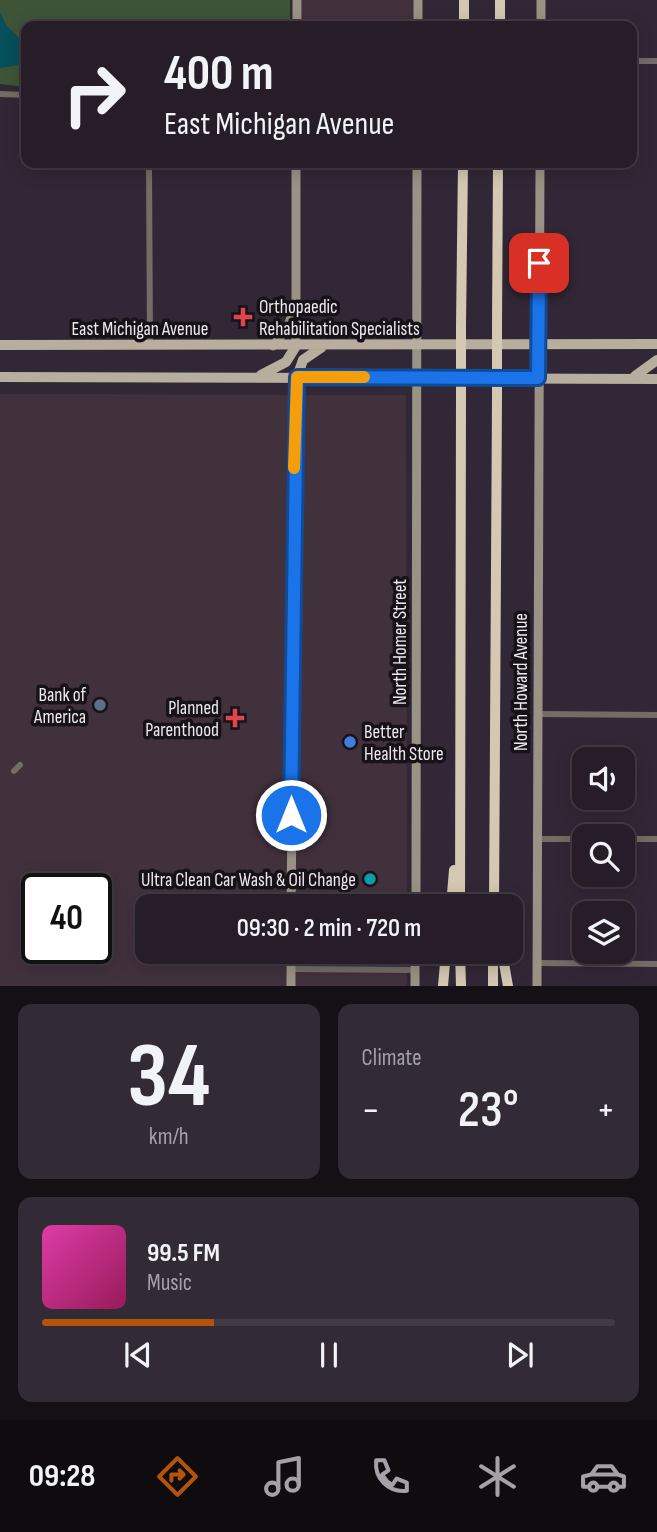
<!DOCTYPE html>
<html lang="en">
<head>
<meta charset="utf-8">
<style>
  :root { --surface:#261d28; --page:#322a34; --text:#f1f3f6; --muted:#a4a2a8; --line:#423b45; --accent:#b45309 }
  body { margin:0; font-family:"Sofia Sans Condensed",sans-serif; background:var(--page); color:var(--text); height:100vh; display:flex; flex-direction:column; font-size:26px; white-space:nowrap }
  * { box-sizing:border-box; margin:0 }
  p { font-size:23px; color:var(--muted) }
  .icon { flex:none; width:38px; height:38px; fill:none; stroke:currentColor; stroke-width:2; stroke-linecap:round; stroke-linejoin:round }
  .map { position:relative; height:986px; overflow:hidden }
  .sheet { display:flex; flex-direction:column; gap:18px; padding:18px; background:#151016; flex:1 }
  .sheet>* { flex:none }
  .banner { position:absolute; left:21px; top:21px; width:616px; height:147px; border-radius:14px; box-shadow:0 4px 18px #0003,0 0 0 2px var(--line); background:#261d28; color:var(--text); overflow:hidden }
  .buttons { position:absolute; left:572px; top:747px; display:grid; gap:14px }
  .buttons a { display:grid; place-items:center; width:63px; height:63px; border-radius:14px; background:var(--surface); box-shadow:0 4px 18px #0003,0 0 0 2px var(--line); font-size:35px }
  .speed { position:absolute; left:21px; top:873px; display:flex; gap:14px; font-size:35px; font-weight:700; text-align:center }
  .speed>* { display:grid; place-content:center; width:91px; height:91px; border-radius:50%; background:var(--surface); box-shadow:0 4px 18px #0003,0 0 0 2px var(--line); line-height:1 }
  .speed .limit { border:4px solid #111; border-radius:10px; background:#fff; color:#111 }
  .pin { position:absolute; display:grid; place-items:center; width:60px; height:60px; color:#fff; margin:-30px; border-radius:14px; box-shadow:0 4px 10px #0006 }
  .me { position:absolute; width:77px; margin:-38px; rotate:0deg; stroke-linejoin:round; filter:drop-shadow(0 0 5px #0008) }
  .turn { display:flex; align-items:center; gap:24px; height:147px; padding:0 28px; font-size:32px }
  .turn .icon { width:91px; height:91px; stroke-width:2.5 }
  .turn b { display:block; font-size:49px; line-height:60px }
  .big { font-size:52px; font-weight:600; line-height:1.1 }
  .sheet .tile { flex:1; display:flex; flex-direction:column; justify-content:center; gap:10px; min-width:0; padding:0 24px; border-radius:14px; background:var(--page) }
  .sheet .dial { align-items:center; gap:0 }
  .dial b { font-size:91px; line-height:1 }
  .song { display:flex; align-items:center; gap:21px }
  .cover { width:84px; height:84px; border-radius:10px; background:linear-gradient(135deg,hsl(320 70% 55%),hsl(330 70% 35%)) }
  .played { height:7px; border-radius:4px; background:linear-gradient(90deg,var(--accent) 30%,var(--line) 30%) }
  .keys { display:flex; justify-content:space-around; direction:ltr }
  .heat { display:flex; justify-content:space-between; align-items:center; font-size:38px; direction:ltr }
  .sheet .tiles { flex:1; display:grid; gap:18px; grid-template-columns:1fr 1fr }
  .tile:last-child { grid-column:span 2 }
  .trip { position:absolute; left:135px; top:894px; width:388px; height:70px; border-radius:14px; background:var(--surface); box-shadow:0 4px 18px #0003,0 0 0 2px var(--line); font-weight:600; line-height:70px; text-align:center }
  .tab-bar { display:flex; height:112px; justify-content:space-around; align-items:center; background:#0f0c10; color:var(--muted) }
  .tab-bar .icon { width:49px; height:49px }
  .tab-bar .active { color:var(--accent) }
  .tab-bar b { font-size:32px; color:var(--text) }
  .map>svg:first-child { display:block }
</style>
</head>
<body>
<div class="map">
<svg width="657" height="986" viewBox="0 0 657 986">
  <rect width="100%" height="100%" fill="#322736"/>
  <path fill="#41313d" fill-rule="evenodd" d="M 302,0 L 415,0 L 415,26 L 302,26 Z
    M 0,394 L 406,395 L 407,906 L 147,906 L 147,952 L 407,952 L 407,986 L 0,986 ZM 37,889 L 96,889 L 96,948 L 37,948 Z"/>
  <path fill="#3d5536" d="M 0,0 L 290,0 L 290,26 L 26,26 L 26,87 L 0,84 Z"/>
  <path fill="#074f5a" d="M 0,12 L 6,25 L 26,45 L 26,64 L 0,68 Z"/>
  <g fill="none" stroke-linecap="round" stroke-linejoin="round">
    <path stroke="#726d65" stroke-width="6" d="M 632,61 L 657,61
      M 0,94 L 26,95
      M 149,163 L 150,345
      M 537,714 L 657,715
      M 14,771 L 20,765
      M 536,839 L 584,839
      M 623,839 L 657,839
      M 536,963 L 657,964
      M 291,969 L 415,970"/>
    <path stroke="#9a9285" stroke-width="9" d="M 541,0 L 541,26
      M 297,26 L 297,0
      M 418,26 L 418,0
      M 273,346 L 288,327 L 293,310
      M 296,346 L 296,163
      M 291,906 L 297,377
      M 416,906 L 417,163
      M 291,986 L 291,952
      M 415,986 L 415,952
      M 537,986 L 540,163"/>
    <path stroke="#b8ae9d" stroke-width="10" d="M 0,345 L 657,344
      M 261,375 L 286,362 L 296,346
      M 635,376 L 657,360
      M 0,377 L 657,379
      M 297,377 L 303,360 L 322,347"/>
    <path stroke="#d4c8b3" stroke-width="10" d="M 464,26 L 464,0
      M 500,26 L 500,0
      M 461,326 L 463,163
      M 497,326 L 498,163
      M 451,906 L 454,870
      M 460,906 L 461,397
      M 494,906 L 497,397
      M 460,952 L 461,986
      M 502,952 L 508,986
      M 443,986 L 446,952
      M 493,986 L 493,952"/>
    <path stroke="#d4c8b3" stroke-width="10" d="M 461,397 L 461,326
      M 497,397 L 497,326"/>
  </g>
  <g fill="none" stroke-linecap="round" stroke-linejoin="round">
    <g stroke="#114b97" stroke-width="18">
      <path id="route" d="M 291,815 L 297,377 L 538,378 L 539,263"/>
    </g>
    <use href="#route" stroke="#1a73e8" stroke-width="12"/>
    <path stroke="#f59e0b" stroke-width="12" d="M 294,468 L 297,377 L 364,377"/>
  </g>
  <g fill="#e0444e" stroke="#171218" stroke-width="2.5">
    <path d="M239.5 306.5h7v7h7v7h-7v7h-7v-7h-7v-7h7z"/>
    <path d="M231.5 707.5h7v7h7v7h-7v7h-7v-7h-7v-7h7z"/>
  </g>
  <circle fill="#5c6f8a" stroke="#171218" stroke-width="2.5" cx="100" cy="705" r="7"/>
  <circle fill="#3f7fe0" stroke="#171218" stroke-width="2.5" cx="350" cy="742" r="7"/>
  <circle fill="#0f9aa8" stroke="#171218" stroke-width="2.5" cx="370" cy="879" r="7"/>
  <g text-anchor="middle" stroke-width="7" stroke-linejoin="round" paint-order="stroke">
    <g font-size="19" fill="#eee7f0" stroke="#171218" text-anchor="end">
      <text x="259" y="313" text-anchor="start">Orthopaedic<tspan x="259" dy="22">Rehabilitation Specialists</tspan></text>
      <text x="86" y="701">Bank of<tspan x="86" dy="22">America</tspan></text>
      <text x="219" y="714">Planned<tspan x="219" dy="22">Parenthood</tspan></text>
      <text x="364" y="738" text-anchor="start">Better<tspan x="364" dy="22">Health Store</tspan></text>
      <text x="356" y="886">Ultra Clean Car Wash &amp; Oil Change</text>
    </g>
    <g font-size="19" fill="#eee7f0" stroke="#171218">
      <text x="140" y="335">East Michigan Avenue</text>
      <text transform="translate(399 642) rotate(-90)" y="7">North Homer Street</text>
      <text transform="translate(520 682) rotate(-90)" y="7">North Howard Avenue</text>
    </g>
  </g>
</svg>
<div class="buttons">
<a><svg class="icon" aria-label="sound" viewBox="0 0 24 24"><path d="M4 9h4l5-4v14l-5-4H4zM17 9q2 3 0 6"/></svg></a>
<a><svg class="icon" aria-label="search" viewBox="0 0 24 24"><circle cx="10" cy="10" r="6"/><path d="M15 15l6 6"/></svg></a>
<a><svg class="icon" aria-label="layers" viewBox="0 0 24 24"><path d="M12 4l9 5-9 5-9-5zM3 14l9 5 9-5"/></svg></a>
</div>
<div class="speed"><div class="limit">40</div></div>
<div class="pin" style="left:539px;top:263px;background:#d93025"><svg class="icon" aria-label="arrive" viewBox="0 0 24 24"><path d="M6 21V4h12l-3 4 3 4H6"/></svg></div>
<svg class="me" style="left:291px;top:815px" viewBox="-20 -20 40 40"><circle r="17" fill="#1a73e8" stroke="#fff" stroke-width="3"/><path d="M0-11L8 9 0 5-8 9z" fill="#fff"/></svg>
<div class="trip">09:30 · 2 min · 720 m</div>
<div class="banner">
<div class="turn"><svg class="icon" aria-label="right" viewBox="0 0 24 24"><path d="M7 20v-9h11M14 6l5 5-5 5"/></svg><div><b>400 m</b>East Michigan Avenue</div></div>
</div>
</div>
<section class="sheet">
<div class="tiles">
<div class="tile dial"><b>34</b><p>km/h</p></div>
<div class="tile"><p>Climate</p>
<div class="heat"><a>−</a><b class="big">23°</b><a>+</a></div>
</div>
<div class="tile">
<div class="song"><i class="cover"></i><div><b>99.5 FM</b><p>Music</p></div></div>
<div class="played"></div>
<div class="keys"><svg class="icon" aria-label="previous" viewBox="0 0 24 24"><path d="M18 5L8 12l10 7zM5 5v14"/></svg><svg class="icon" aria-label="pause" viewBox="0 0 24 24"><path d="M8 5v14M16 5v14"/></svg><svg class="icon" aria-label="next" viewBox="0 0 24 24"><path d="M6 5l10 7-10 7zM19 5v14"/></svg></div>
</div>
</div>
</section>
<nav class="tab-bar">
<b>09:28</b>
<svg class="icon active" aria-label="directions" viewBox="0 0 24 24"><path d="M12 3l9 9-9 9-9-9zM9 14v-3h6M13 9l2 2-2 2"/></svg>
<svg class="icon" aria-label="music" viewBox="0 0 24 24"><path d="M9 18V5l10-2v13"/><circle cx="6" cy="18" r="3"/><circle cx="16" cy="16" r="3"/></svg>
<svg class="icon" aria-label="phone" viewBox="0 0 24 24"><path d="M5 4h4l2 5-3 2q2 4 5 5l2-3 5 2v4C11 20 4 13 5 4z"/></svg>
<svg class="icon" aria-label="climate" viewBox="0 0 24 24"><path d="M12 3v18M4 7l16 10M4 17L20 7"/></svg>
<svg class="icon" aria-label="car" viewBox="0 0 24 24"><path d="M5 17H2v-5l4-1 3-4h7l3 4 3 1v5h-3M9 17h6M6 11h13"/><circle cx="7" cy="17" r="2"/><circle cx="17" cy="17" r="2"/></svg>
</nav>
</body>
</html>
